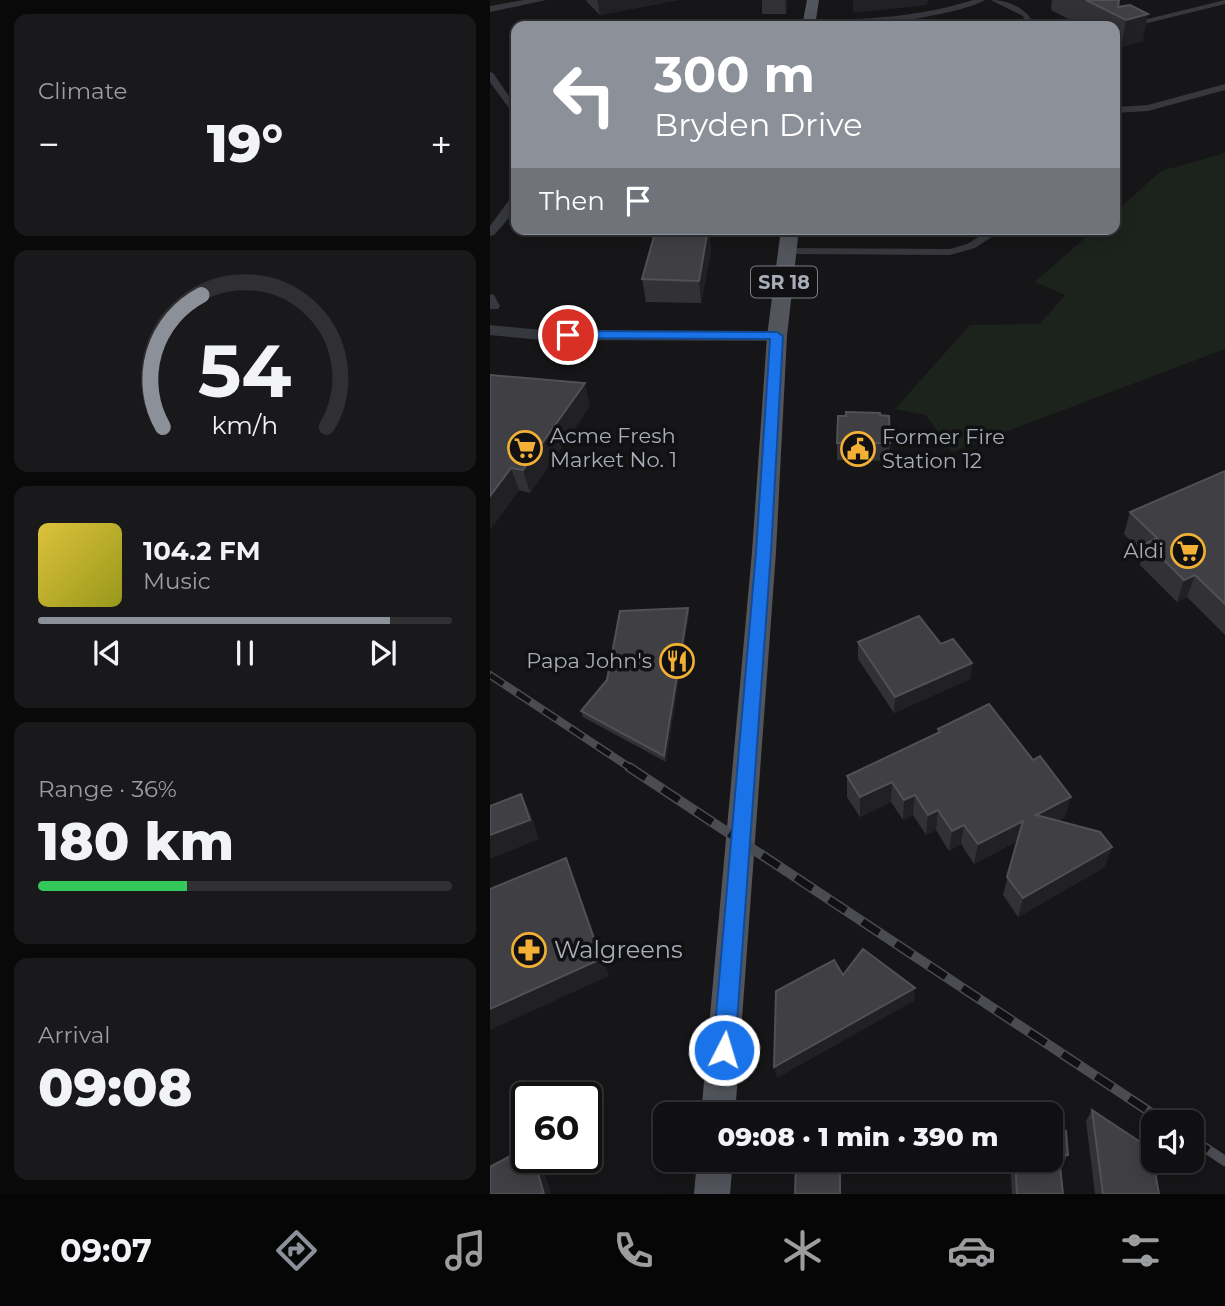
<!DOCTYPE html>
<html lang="en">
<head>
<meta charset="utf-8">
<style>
  :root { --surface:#101012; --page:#19191b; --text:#f1f3f6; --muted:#9c9d9f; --line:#303032; --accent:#8c9099 }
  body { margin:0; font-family:Montserrat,sans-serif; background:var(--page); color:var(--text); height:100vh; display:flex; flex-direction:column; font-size:26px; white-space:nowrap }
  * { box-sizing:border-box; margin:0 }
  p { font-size:23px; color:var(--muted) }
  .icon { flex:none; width:38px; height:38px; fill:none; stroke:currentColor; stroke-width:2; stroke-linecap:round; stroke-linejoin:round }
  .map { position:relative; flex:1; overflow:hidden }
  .drawer { display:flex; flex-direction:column; gap:14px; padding:14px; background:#09090a; width:490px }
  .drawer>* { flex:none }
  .top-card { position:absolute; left:21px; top:21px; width:609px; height:214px; border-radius:14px; box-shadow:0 4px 18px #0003,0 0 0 2px var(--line); background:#8c9099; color:#fff; overflow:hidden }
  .controls { position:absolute; left:651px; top:1110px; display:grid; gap:14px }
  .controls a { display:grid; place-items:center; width:63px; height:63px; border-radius:14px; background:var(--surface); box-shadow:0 4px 18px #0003,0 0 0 2px var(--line); font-size:35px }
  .speed { position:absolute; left:21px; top:1082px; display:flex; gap:14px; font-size:35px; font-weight:700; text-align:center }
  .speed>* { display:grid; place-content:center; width:91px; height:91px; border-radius:50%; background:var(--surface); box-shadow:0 4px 18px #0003,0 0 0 2px var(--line); line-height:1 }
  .speed .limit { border:4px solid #111; border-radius:10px; background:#fff; color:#111 }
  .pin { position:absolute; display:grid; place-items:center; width:60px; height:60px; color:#fff; margin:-30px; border:4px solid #fff; border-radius:50%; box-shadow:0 2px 7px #0007 }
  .me { position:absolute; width:77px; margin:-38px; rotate:5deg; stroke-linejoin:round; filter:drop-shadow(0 0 5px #0008) }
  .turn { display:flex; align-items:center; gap:24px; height:147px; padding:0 28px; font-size:32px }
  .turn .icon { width:91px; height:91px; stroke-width:2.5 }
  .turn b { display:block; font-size:49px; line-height:60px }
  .then { display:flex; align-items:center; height:66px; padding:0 28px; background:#0003; gap:14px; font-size:26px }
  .big { font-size:52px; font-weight:800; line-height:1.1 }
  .drawer .tile { flex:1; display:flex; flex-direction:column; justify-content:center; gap:10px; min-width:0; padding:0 24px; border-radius:14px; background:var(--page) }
  .drawer .dial { align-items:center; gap:0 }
  .dial svg { height:182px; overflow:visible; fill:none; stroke:var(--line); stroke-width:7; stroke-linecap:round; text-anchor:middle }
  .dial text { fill:var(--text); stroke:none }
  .song { display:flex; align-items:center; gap:21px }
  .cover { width:84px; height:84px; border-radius:10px; background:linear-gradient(135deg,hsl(50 70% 55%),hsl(60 70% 35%)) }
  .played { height:7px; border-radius:4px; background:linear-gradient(90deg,var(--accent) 85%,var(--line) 85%) }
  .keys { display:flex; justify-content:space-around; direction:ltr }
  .heat { display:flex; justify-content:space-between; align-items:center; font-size:38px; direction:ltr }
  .charge { height:10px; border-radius:5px; background:linear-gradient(90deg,#34c759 36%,var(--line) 0) }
  .trip { position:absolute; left:163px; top:1102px; width:410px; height:70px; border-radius:14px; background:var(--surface); box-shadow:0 4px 18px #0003,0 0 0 2px var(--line); font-weight:800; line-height:70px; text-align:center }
  .menu { display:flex; height:112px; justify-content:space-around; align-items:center; background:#060607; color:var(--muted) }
  .menu .icon { width:49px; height:49px }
  .menu .current { color:var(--accent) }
  .menu b { font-size:32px; color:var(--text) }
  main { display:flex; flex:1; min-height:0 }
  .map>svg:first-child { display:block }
</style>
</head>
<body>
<main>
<section class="drawer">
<div class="tile"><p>Climate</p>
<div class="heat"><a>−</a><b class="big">19°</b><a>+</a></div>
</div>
<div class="tile dial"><svg viewBox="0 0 100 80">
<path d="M14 69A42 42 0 1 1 86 69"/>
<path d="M14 69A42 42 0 0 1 31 11" stroke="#8c9099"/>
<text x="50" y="56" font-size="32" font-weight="700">54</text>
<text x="50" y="72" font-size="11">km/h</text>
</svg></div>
<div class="tile">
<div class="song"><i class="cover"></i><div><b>104.2 FM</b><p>Music</p></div></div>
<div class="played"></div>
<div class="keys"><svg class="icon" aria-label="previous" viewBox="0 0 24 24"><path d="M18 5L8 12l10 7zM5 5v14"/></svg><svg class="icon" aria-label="pause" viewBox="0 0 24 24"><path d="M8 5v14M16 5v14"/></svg><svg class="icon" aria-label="next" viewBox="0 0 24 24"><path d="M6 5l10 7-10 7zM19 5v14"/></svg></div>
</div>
<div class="tile"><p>Range · 36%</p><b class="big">180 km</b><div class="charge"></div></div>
<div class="tile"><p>Arrival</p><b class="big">09:08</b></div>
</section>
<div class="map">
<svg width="735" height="1194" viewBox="0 0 735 1194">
  <rect width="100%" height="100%" fill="#161618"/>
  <path fill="#1c231d" d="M 735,153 L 735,349 L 462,452 L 436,415 L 405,409 L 480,325 L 550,324 L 575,295 L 545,282 L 605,229 L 625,229 L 625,212 L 671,171 Z"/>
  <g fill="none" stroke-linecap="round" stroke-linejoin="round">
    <path fill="#37383d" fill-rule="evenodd" d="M 483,0 L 495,0 C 472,15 337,36 315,23 L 319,20 C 375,20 429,17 483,0 Z
      M 501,0 C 519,0 538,9 545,26 L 537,26 L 533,16 Z
      M 735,0 L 735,4 L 625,31 L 625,27 Z
      M 0,72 L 3,73 L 26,106 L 26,115 L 23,114 L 0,82 Z
      M 735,84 L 735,90 L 658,111 L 625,113 L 625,107 L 658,105 Z
      M 26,195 C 27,213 15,222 4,235 L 0,236 L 0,226 L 22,196 Z
      M 501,229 L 514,229 L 485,248 L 460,255 L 298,254 L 292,251 L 298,248 L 460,249 L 477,244 Z
      M 0,294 L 4,295 L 10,306 L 8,309 L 0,309 Z"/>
    <path fill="#37383d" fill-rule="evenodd" d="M 34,0 L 56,0 L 0,12 L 0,6 Z
      M 0,325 L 51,330 L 287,331 L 295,336 L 287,341 L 51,340 L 0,335 Z"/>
    <path fill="#53555c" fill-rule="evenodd" d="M 317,0 L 329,0 L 325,26 L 312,26 Z
      M 291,229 L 309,229 L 297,336 L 286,552 L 245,1115 L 211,1115 L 262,552 L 277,336 Z
      M 207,1160 L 243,1160 L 240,1194 L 204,1194 Z"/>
    <g stroke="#4a4c52" stroke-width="8">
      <path id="rail-far1" d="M 0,675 L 142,769"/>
    </g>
    <g stroke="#4a4c52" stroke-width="10">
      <path id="rail" d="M 139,767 L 675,1122
        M 702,1139 L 735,1161"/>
    </g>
    <use href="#rail-far1" stroke="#111113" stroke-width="5" stroke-dasharray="16" stroke-linecap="butt"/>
    <use href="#rail" stroke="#111113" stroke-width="7" stroke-dasharray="20" stroke-linecap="butt"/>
  </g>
  <path fill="#323236" d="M 96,0 L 188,0 L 110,15 L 97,2 Z
    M 272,0 L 297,0 L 296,14 L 272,14 Z
    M 562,0 L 629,0 L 628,7 L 653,41 L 631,47 L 625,43 L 625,26 L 592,26 L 561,10 Z
    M 166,229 L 222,229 L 220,240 L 221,250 L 211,303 L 156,302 L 152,279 Z
    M 384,229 L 404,229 L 404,235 L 384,235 Z
    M 0,375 L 100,406 L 40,493 L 29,490 L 0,530 Z
    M 390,415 L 400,443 L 399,461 L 347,460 L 347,443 Z
    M 735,471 L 735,635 L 697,597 L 687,602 L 650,565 L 653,554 L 634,534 L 640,512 Z
    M 198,608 L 199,613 L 176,762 L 93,717 L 91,711 Z
    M 368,642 L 451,644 L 482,663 L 480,679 L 404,713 L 368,659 Z
    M 448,729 L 575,817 L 568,821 L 615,867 L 528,917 L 513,895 L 527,841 L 484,864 L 471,844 L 459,851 L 446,830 L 436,835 L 423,815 L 413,820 L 401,802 L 370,817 L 357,797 L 357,776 L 448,733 Z
    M 602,1110 L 669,1194 L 605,1194 L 596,1121 Z
    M 564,1131 L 578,1155 L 572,1165 L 570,1165 L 573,1194 L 522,1194 L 520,1160 L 560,1160 Z"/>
  <path fill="#212124" d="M 107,0 L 188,0 L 110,15 Z
    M 295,0 L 297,0 L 296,14 Z
    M 363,0 L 438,0 L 437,5 L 363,13 Z
    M 658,14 L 653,41 L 631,47 L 636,20 Z
    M 215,229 L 222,229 L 220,240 L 221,250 L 211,303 L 209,281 Z
    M 95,383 L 100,406 L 40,493 L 33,470 Z
    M 21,468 L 29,490 L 0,530 L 0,496 Z
    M 705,575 L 697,597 L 687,602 L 694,580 Z
    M 198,608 L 199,613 L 176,762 L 174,756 Z
    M 482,663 L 480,679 L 404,713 L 405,697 Z
    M 402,782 L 401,802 L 370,817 L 370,797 Z
    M 31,794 L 41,814 L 49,839 L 0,859 L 0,835 Z
    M 425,795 L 423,815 L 413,820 L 414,800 Z
    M 581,797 L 575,817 L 541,835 L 546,815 Z
    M 448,810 L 446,830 L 436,835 L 438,815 Z
    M 533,821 L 528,840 L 484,864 L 488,844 Z
    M 474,825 L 471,844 L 459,851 L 462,831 Z
    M 622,847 L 615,867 L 528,917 L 533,898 Z
    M 76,858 L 84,877 L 119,976 L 0,1030 L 0,1009 Z
    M 425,988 L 424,1001 L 287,1078 L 284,1067 Z
    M 43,1157 L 49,1157 L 51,1159 L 61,1194 L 54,1194 Z"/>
  <path fill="#3f3f44" stroke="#4f5156" stroke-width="2" d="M 596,0 L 629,0 L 628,7 L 640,5 L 658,14 L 636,20 Z
    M 166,229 L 218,229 L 209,281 L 152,279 Z
    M 0,375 L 95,383 L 33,470 L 21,468 L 0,496 Z
    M 356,412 L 390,413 L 390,415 L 399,416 L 400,443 L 347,443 L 348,416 L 356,416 Z
    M 735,471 L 735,604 L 705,575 L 694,580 L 657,543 L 667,538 L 640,512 Z
    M 198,608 L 174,756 L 91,711 L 117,680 L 130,611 Z
    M 429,616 L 451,644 L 463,639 L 482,663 L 405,697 L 368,642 Z
    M 499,704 L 543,760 L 550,756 L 581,797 L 546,815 L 610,832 L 622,847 L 533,898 L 517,877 L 533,821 L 488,844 L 474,825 L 462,831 L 448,810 L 438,815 L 425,795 L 414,800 L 402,782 L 370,797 L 357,776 L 450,732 L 448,729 Z
    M 31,794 L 40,820 L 0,835 L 0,806 Z
    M 76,858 L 111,959 L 0,1009 L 0,889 Z
    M 373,949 L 425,988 L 284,1067 L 286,991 L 344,960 L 353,975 Z
    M 602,1110 L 661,1149 L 669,1194 L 613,1194 Z
    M 560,1117 L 563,1117 L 564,1131 L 576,1131 L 578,1155 L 569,1155 L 573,1194 L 527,1194 L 525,1160 L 560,1160 Z
    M 37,1147 L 37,1157 L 43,1157 L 54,1194 L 0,1194 L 0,1167 Z
    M 306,1160 L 342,1160 L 342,1162 L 350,1164 L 350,1194 L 305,1194 Z"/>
  <path fill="#1a73e8" stroke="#114b97" stroke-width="2" d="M 78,331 L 287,332 L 293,336 L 281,552 L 245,1050 L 242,1057 L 234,1061 L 226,1057 L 223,1050 L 266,552 L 280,339 L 73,338 L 73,332 Z"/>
  <defs>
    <g id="supermarket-ring" transform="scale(1.75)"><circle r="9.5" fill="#111113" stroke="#f2b134" stroke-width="1.5"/><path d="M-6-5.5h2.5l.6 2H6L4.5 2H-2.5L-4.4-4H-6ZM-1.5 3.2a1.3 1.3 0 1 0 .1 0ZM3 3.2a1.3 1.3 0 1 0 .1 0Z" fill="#f2b134"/></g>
    <g id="civic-ring" transform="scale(1.75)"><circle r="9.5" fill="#111113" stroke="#f2b134" stroke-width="1.5"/><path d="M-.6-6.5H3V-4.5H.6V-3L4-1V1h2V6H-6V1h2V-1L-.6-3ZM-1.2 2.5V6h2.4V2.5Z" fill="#f2b134"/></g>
    <g id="restaurant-ring" transform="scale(1.75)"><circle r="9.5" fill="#111113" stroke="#f2b134" stroke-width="1.5"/><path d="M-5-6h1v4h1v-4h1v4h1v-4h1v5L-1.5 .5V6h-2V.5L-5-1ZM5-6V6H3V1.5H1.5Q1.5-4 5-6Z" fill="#f2b134"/></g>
    <g id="pharmacy-ring" transform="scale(1.75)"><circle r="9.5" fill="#111113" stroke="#f2b134" stroke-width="1.5"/><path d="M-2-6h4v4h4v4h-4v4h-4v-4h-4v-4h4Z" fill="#f2b134"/></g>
  </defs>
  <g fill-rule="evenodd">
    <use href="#supermarket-ring" x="35" y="448"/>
    <use href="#civic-ring" x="368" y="449"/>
    <use href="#supermarket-ring" x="698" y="551"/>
    <use href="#restaurant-ring" x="187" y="661"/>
    <use href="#pharmacy-ring" x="39" y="950"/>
  </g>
  <g text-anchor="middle" stroke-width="7" stroke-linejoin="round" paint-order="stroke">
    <rect fill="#111113" stroke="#7b7e86" stroke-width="2" x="261" y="266.5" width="66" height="31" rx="5"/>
    <g font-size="19" font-weight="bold" fill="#a8adb8">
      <text x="294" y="289">SR 18</text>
    </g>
    <g font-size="21" fill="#a8adb8" stroke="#111113" text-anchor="start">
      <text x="60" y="443">Acme Fresh<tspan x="60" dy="24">Market No. 1</tspan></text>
      <text x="392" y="444">Former Fire<tspan x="392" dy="24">Station 12</tspan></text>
      <text x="674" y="558" text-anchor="end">Aldi</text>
      <text x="162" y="668" text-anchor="end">Papa John's</text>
    </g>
    <g font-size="24" fill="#a8adb8" stroke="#111113" text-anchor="start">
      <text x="64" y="958">Walgreens</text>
    </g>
  </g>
</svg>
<div class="controls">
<a><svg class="icon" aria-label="sound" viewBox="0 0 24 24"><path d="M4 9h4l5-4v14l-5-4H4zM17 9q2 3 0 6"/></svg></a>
</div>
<div class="speed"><div class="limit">60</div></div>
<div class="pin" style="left:78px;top:335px;background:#d93025"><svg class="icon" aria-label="arrive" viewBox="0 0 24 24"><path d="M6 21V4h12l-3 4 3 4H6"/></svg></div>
<svg class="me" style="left:234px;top:1050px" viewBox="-20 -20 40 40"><circle r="17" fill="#1a73e8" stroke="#fff" stroke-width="3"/><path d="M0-11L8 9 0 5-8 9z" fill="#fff"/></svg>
<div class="trip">09:08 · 1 min · 390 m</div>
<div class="top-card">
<div class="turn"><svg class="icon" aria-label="left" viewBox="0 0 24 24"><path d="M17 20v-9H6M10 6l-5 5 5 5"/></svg><div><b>300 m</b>Bryden Drive</div></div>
<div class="then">Then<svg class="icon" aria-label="arrive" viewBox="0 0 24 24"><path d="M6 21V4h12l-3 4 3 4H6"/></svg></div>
</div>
</div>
</main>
<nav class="menu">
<b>09:07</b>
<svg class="icon current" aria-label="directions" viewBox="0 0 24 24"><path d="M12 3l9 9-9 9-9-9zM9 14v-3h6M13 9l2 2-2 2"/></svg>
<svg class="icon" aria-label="music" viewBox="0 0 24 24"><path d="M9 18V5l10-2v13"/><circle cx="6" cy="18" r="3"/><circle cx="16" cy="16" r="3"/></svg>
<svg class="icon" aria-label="phone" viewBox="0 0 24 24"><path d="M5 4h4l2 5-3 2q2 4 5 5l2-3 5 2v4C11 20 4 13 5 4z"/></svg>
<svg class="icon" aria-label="climate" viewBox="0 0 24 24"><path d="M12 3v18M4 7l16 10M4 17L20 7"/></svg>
<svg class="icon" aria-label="car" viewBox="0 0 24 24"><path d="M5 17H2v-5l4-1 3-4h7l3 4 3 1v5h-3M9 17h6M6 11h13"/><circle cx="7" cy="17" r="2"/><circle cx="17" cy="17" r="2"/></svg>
<svg class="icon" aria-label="filters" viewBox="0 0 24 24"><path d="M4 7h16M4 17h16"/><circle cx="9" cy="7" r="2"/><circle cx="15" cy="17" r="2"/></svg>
</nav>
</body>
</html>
